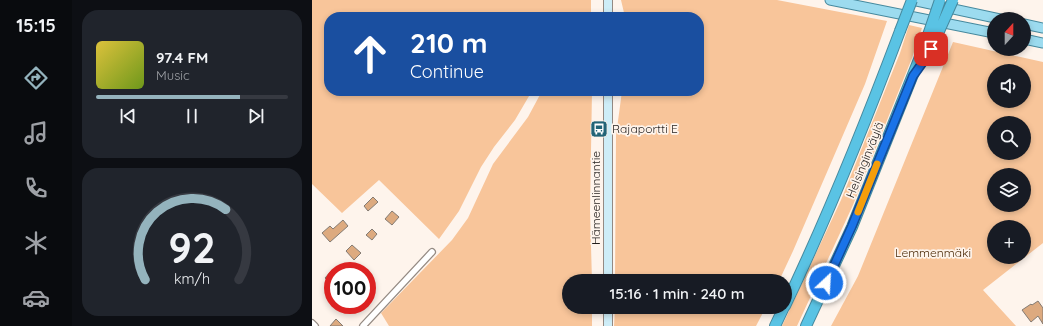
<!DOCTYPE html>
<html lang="en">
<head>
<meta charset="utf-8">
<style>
  :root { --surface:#171b24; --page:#20242c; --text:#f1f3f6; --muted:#9ea1a6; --line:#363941; --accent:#94b3bd }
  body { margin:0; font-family:Quicksand,sans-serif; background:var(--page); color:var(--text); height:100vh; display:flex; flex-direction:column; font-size:15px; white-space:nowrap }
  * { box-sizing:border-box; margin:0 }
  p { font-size:13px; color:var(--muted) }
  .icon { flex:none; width:22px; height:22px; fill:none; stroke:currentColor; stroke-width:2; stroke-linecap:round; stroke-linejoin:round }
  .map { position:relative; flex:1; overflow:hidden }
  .side { display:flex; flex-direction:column; gap:10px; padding:10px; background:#0d0f14; width:240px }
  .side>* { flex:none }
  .guide { position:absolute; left:12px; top:12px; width:380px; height:84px; border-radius:16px; box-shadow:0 2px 6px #0003; background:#1a4fa0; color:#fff; overflow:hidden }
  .needle { width:26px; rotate:21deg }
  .controls { position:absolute; left:675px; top:12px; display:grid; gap:8px }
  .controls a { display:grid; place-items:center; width:44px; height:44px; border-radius:50%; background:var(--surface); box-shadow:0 2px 6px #0003; font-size:20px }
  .speed { position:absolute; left:12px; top:262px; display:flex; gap:8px; font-size:20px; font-weight:700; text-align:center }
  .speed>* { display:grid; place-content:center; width:52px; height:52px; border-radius:50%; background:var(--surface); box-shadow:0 2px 6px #0003; line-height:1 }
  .speed .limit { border:6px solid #d22; background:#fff; color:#111 }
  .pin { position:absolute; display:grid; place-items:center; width:34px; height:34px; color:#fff; margin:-17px; border-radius:8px; box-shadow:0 2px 6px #0006 }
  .me { position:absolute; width:44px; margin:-22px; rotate:25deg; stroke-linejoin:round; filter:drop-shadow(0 0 3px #0008) }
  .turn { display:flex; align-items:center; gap:14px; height:84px; padding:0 20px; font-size:18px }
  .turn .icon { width:52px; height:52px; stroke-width:2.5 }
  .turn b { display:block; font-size:28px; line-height:34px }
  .side .widget { flex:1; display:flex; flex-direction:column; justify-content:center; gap:6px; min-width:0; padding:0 14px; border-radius:16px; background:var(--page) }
  .side .dial { align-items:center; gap:0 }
  .dial svg { height:104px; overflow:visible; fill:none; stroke:var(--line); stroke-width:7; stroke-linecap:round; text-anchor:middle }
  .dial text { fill:var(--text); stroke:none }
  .song { display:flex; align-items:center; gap:12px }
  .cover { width:48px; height:48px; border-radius:6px; background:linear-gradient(135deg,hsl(50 70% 55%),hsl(80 70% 35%)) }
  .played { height:4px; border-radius:2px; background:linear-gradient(90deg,var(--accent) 75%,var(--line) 75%) }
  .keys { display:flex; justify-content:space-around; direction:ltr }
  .trip { position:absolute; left:250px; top:274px; width:230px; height:40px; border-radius:20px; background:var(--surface); box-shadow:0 2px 6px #0003; font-weight:600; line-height:40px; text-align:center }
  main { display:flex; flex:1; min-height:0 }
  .tab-bar { display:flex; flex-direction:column; width:72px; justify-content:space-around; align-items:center; background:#090b0e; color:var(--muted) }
  .tab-bar .icon { width:28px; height:28px }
  .tab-bar .current { color:var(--accent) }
  .tab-bar b { font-size:18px; color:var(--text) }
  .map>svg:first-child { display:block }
</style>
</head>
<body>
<main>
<nav class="tab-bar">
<b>15:15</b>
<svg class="icon current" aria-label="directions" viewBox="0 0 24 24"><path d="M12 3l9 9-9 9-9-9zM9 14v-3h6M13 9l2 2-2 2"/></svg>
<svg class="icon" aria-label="music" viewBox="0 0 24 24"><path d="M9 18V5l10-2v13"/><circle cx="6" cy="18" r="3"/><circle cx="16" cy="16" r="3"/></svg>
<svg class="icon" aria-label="phone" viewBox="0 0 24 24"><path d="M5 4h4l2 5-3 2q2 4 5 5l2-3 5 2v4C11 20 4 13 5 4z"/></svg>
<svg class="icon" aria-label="climate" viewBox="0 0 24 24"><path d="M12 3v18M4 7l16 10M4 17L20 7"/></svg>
<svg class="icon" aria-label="car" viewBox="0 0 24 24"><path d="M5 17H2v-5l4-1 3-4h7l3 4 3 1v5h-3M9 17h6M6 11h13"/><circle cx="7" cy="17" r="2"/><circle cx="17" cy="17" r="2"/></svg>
</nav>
<section class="side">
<div class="widget">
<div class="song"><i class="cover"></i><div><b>97.4 FM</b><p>Music</p></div></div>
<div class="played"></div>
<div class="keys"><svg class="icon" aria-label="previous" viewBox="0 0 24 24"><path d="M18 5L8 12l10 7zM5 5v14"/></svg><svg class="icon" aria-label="pause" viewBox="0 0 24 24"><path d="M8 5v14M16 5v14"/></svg><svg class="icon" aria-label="next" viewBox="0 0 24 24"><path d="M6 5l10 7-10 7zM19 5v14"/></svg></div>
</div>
<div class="widget dial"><svg viewBox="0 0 100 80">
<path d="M14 69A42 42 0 1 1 86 69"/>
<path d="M14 69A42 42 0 0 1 76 15" stroke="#94b3bd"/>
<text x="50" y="56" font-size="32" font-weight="700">92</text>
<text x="50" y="72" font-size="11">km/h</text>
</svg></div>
</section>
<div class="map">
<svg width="731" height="326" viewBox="0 0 731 326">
  <rect width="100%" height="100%" fill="#fef4ec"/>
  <path fill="#f8c59a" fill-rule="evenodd" d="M 0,0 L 279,0 L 279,17 L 17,17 L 17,91 L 220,91 L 203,120 L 182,147 L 169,167 L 147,211 L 127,239 L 67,180 L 30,213 L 0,184 Z
    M 309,0 L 465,0 L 575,21 L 553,84 L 481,251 L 467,281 L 303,281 L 304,136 L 310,91 L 387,91 L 387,17 L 313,17 Z
    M 597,25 L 610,28 L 600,58 L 541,205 L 485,326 L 470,326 L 529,200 L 588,53 Z
    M 641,42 L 731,62 L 731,243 L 671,290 L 704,326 L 519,326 L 546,276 ZM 682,71 L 712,71 L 712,101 L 682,101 ZM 682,123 L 712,123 L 712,153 L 682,153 ZM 682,175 L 712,175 L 712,205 L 682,205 ZM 682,227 L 712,227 L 712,257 L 682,257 Z
    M 230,91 L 280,91 L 278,211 L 280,281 L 257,281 L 257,307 L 280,307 L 280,326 L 77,326 L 69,313 L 140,240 L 156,218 L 181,164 L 216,117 Z
    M 303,307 L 454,307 L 444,326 L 302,326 Z"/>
  <path fill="#ddaa7f" stroke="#847b73" d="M 61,197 L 66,202 L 56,211 L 52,206 Z
    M 80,211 L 87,217 L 80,225 L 73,219 Z
    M 31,220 L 36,226 L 18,242 L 10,233 L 18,226 L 21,229 Z
    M 60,229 L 65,234 L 60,240 L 54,235 Z
    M 40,245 L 49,253 L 42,260 L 34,251 Z
    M 21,269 L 21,285 L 13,278 Z
    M 726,301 L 731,308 L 731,324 L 726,316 L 719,322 L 710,310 L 719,304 L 720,305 Z
    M 24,319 L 31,326 L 18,326 Z"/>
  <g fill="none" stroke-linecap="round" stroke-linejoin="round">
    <g stroke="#948a83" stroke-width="8">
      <path id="minor" d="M 0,323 L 3,326
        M 51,326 L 120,252"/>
    </g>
    <g stroke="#948a83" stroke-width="10">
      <path id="secondary" d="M 296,0 L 296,17
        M 296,281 L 296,91
        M 296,326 L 296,307"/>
    </g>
    <g stroke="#46899e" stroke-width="11">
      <path id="primary" d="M 518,0 L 682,33
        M 600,0 L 688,19
        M 712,24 L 731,28
        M 712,39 L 731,43"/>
    </g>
    <g stroke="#46899e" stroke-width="12">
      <path id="motorway" d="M 473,306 C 516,216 553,124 588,31
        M 463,326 L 472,307
        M 494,326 L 540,227 L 612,47"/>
    </g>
    <use href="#minor" stroke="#fff" stroke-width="5.5"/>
    <use href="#secondary" stroke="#ceedf7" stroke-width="8"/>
    <use href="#primary" stroke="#9cdbef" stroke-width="9"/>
    <use href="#motorway" stroke="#5ac3e4" stroke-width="10"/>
    <g stroke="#46899e" stroke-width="12" stroke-linecap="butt">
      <path id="motorway-bridge" d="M 588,31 L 600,0
        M 612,47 L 628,0
        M 619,49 L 641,0"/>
    </g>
    <use href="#motorway-bridge" stroke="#5ac3e4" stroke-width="10"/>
  </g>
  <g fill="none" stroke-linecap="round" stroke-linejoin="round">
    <g stroke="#114b97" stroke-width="10">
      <path id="route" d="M 514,283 L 540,226 L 601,76 L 616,55 L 619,49"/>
    </g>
    <use href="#route" stroke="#1a73e8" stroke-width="7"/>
    <path stroke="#f59e0b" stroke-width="7" d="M 546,212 L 565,164"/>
  </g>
  <defs>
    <g id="bus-square" transform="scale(0.9)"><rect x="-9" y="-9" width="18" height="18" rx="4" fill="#226477" stroke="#fef4ec"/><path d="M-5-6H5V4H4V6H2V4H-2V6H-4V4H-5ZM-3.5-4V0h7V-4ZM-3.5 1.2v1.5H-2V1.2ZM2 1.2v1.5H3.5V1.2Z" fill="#fff"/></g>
  </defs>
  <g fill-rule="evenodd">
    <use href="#bus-square" x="287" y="129"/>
  </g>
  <g text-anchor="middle" stroke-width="3.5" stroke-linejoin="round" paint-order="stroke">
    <g font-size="12" fill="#221e1c" stroke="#fef4ec" text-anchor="start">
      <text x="300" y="133">Rajaportti E</text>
    </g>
    <g font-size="12" fill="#221e1c" stroke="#fef4ec">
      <text transform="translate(553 160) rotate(-68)" y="4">Helsinginväylä</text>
      <text transform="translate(284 198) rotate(-90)" y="4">Hämeenlinnantie</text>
    </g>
    <g font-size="12" fill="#4e2d0b" stroke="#fef4ec">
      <text x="621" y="257">Lemmenmäki</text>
    </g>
  </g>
</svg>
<div class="controls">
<a><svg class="needle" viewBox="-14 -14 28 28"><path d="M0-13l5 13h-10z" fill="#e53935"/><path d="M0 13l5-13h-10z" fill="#9ea1a6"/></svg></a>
<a><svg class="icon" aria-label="sound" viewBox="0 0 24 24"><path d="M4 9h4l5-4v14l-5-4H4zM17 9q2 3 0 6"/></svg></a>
<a><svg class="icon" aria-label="search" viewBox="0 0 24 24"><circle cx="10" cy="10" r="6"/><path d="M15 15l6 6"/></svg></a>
<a><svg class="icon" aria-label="layers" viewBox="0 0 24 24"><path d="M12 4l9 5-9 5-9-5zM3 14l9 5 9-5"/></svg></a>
<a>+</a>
</div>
<div class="speed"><div class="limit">100</div></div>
<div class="pin" style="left:619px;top:49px;background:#d93025"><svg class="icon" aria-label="arrive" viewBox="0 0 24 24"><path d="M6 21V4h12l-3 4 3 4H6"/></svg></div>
<svg class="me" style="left:514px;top:283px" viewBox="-20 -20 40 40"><circle r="17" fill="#1a73e8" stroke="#fff" stroke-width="3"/><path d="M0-11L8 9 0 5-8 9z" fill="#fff"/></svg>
<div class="trip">15:16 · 1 min · 240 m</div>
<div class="guide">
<div class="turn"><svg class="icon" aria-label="ahead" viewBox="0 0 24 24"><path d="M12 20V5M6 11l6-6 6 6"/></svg><div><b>210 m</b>Continue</div></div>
</div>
</div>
</main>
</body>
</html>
